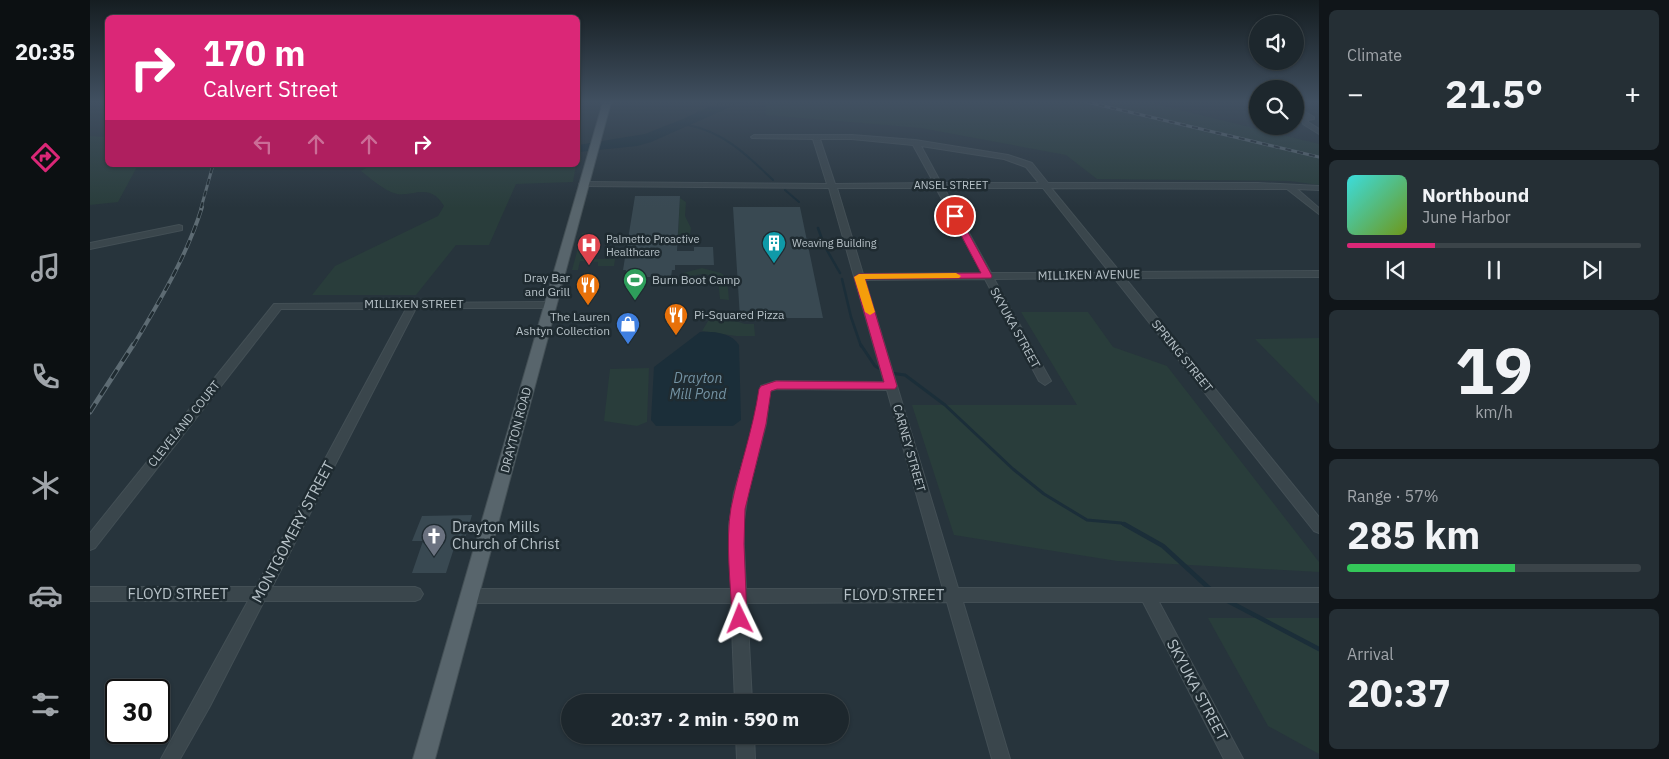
<!DOCTYPE html>
<html lang="en">
<head>
<meta charset="utf-8">
<style>
  :root { --surface:#1d272d; --page:#252f35; --text:#f1f3f6; --muted:#a0a5aa; --line:#3b4449; --accent:#db2777 }
  body { margin:0; font-family:"IBM Plex Sans",sans-serif; background:var(--page); color:var(--text); height:100vh; display:flex; flex-direction:column; font-size:19px; white-space:nowrap }
  * { box-sizing:border-box; margin:0 }
  p { font-size:16px; color:var(--muted) }
  .icon { flex:none; width:28px; height:28px; fill:none; stroke:currentColor; stroke-width:2; stroke-linecap:round; stroke-linejoin:round }
  .map { position:relative; flex:1; overflow:hidden }
  .side { display:flex; flex-direction:column; gap:10px; padding:10px; background:#101519; width:350px }
  .side>* { flex:none }
  .hud { position:absolute; left:15px; top:15px; width:475px; height:152px; border-radius:8px; box-shadow:0 1px 4px #0004,0 0 0 1px var(--line); background:#db2777; color:#fff; overflow:hidden }
  .fabs { position:absolute; left:1159px; top:15px; display:grid; gap:10px }
  .fabs a { display:grid; place-items:center; width:55px; height:55px; border-radius:50%; background:var(--surface); box-shadow:0 1px 4px #0004,0 0 0 1px var(--line); font-size:25px }
  .speed { position:absolute; left:15px; top:679px; display:flex; gap:10px; font-size:25px; font-weight:700; text-align:center }
  .speed>* { display:grid; place-content:center; width:65px; height:65px; border-radius:50%; background:var(--surface); box-shadow:0 1px 4px #0004,0 0 0 1px var(--line); line-height:1 }
  .speed .limit { border:2px solid #111; border-radius:8px; background:#fff; color:#111 }
  .pin { position:absolute; display:grid; place-items:center; width:42px; height:42px; color:#fff; margin:-21px; border:2px solid #fff; border-radius:50%; box-shadow:0 1px 5px #0007 }
  .me { position:absolute; width:55px; margin:-28px; rotate:358deg; stroke-linejoin:round; filter:drop-shadow(0 0 4px #0008) }
  .turn { display:flex; align-items:center; gap:18px; height:105px; padding:0 15px; font-size:22px }
  .turn .icon { width:65px; height:65px; stroke-width:2.5 }
  .turn b { display:block; font-size:35px; line-height:42px }
  .lanes { display:flex; align-items:center; height:48px; padding:0 15px; background:#0003; justify-content:center; gap:25px; direction:ltr }
  .lanes .off { opacity:.35 }
  .big { font-size:38px; font-weight:700; line-height:1.1 }
  .side .card { flex:1; display:flex; flex-direction:column; justify-content:center; gap:8px; min-width:0; padding:0 18px; border-radius:8px; background:var(--page) }
  .side .dial { align-items:center; gap:0 }
  .dial b { font-size:65px; line-height:1 }
  .song { display:flex; align-items:center; gap:15px }
  .cover { width:60px; height:60px; border-radius:8px; background:linear-gradient(135deg,hsl(180 70% 55%),hsl(80 70% 35%)) }
  .played { height:5px; border-radius:2px; background:linear-gradient(90deg,var(--accent) 30%,var(--line) 30%) }
  .keys { display:flex; justify-content:space-around; direction:ltr }
  .heat { display:flex; justify-content:space-between; align-items:center; font-size:28px; direction:ltr }
  .charge { height:8px; border-radius:4px; background:linear-gradient(90deg,#34c759 57%,var(--line) 0) }
  .trip { position:absolute; left:471px; top:694px; width:288px; height:50px; border-radius:25px; background:var(--surface); box-shadow:0 1px 4px #0004,0 0 0 1px var(--line); font-weight:700; line-height:50px; text-align:center }
  main { display:flex; flex:1; min-height:0 }
  .menu { display:flex; flex-direction:column; width:90px; justify-content:space-around; align-items:center; background:#0c1012; color:var(--muted) }
  .menu .icon { width:35px; height:35px }
  .menu .current { color:var(--accent) }
  .menu b { font-size:22px; color:var(--text) }
  .map>svg:first-child { display:block }
</style>
</head>
<body>
<main>
<nav class="menu">
<b>20:35</b>
<svg class="icon current" aria-label="directions" viewBox="0 0 24 24"><path d="M12 3l9 9-9 9-9-9zM9 14v-3h6M13 9l2 2-2 2"/></svg>
<svg class="icon" aria-label="music" viewBox="0 0 24 24"><path d="M9 18V5l10-2v13"/><circle cx="6" cy="18" r="3"/><circle cx="16" cy="16" r="3"/></svg>
<svg class="icon" aria-label="phone" viewBox="0 0 24 24"><path d="M5 4h4l2 5-3 2q2 4 5 5l2-3 5 2v4C11 20 4 13 5 4z"/></svg>
<svg class="icon" aria-label="climate" viewBox="0 0 24 24"><path d="M12 3v18M4 7l16 10M4 17L20 7"/></svg>
<svg class="icon" aria-label="car" viewBox="0 0 24 24"><path d="M5 17H2v-5l4-1 3-4h7l3 4 3 1v5h-3M9 17h6M6 11h13"/><circle cx="7" cy="17" r="2"/><circle cx="17" cy="17" r="2"/></svg>
<svg class="icon" aria-label="filters" viewBox="0 0 24 24"><path d="M4 7h16M4 17h16"/><circle cx="9" cy="7" r="2"/><circle cx="15" cy="17" r="2"/></svg>
</nav>
<div class="map">
<svg width="1229" height="759" viewBox="0 0 1229 759">
  <rect width="100%" height="100%" fill="#27343c"/>
  <path fill="#293d3b" d="M 675,102 L 1057,102 L 1229,144 L 1229,185 L 1200,181 L 1007,179 L 976,155 L 831,128 L 676,115 Z
    M 0,136 L 17,137 L 18,165 L 48,165 L 28,202 L 0,205 Z
    M 281,165 L 486,165 L 483,182 L 426,184 L 399,245 L 366,245 L 326,295 L 222,295 L 245,266 L 348,216 L 354,206 C 338,179 319,201 301,192 C 290,187 280,178 271,171 Z
    M 590,198 L 596,202 L 595,216 L 601,228 L 600,235 L 588,235 Z
    M 492,233 L 497,233 L 491,259 L 525,259 L 524,266 L 508,266 L 508,262 L 490,261 L 488,270 L 482,270 Z
    M 612,268 L 631,273 L 637,278 L 639,300 L 630,299 L 628,280 C 620,273 609,273 600,277 L 593,273 Z
    M 624,311 L 639,314 L 640,319 L 655,324 L 664,324 L 665,336 L 646,336 L 612,331 Z
    M 931,312 L 998,312 L 1023,347 L 1077,366 L 1229,562 L 1229,572 L 1027,561 L 864,535 L 822,405 L 987,405 Z
    M 1229,338 L 1229,404 L 1165,339 Z
    M 559,368 L 557,422 L 547,426 L 514,421 L 520,369 Z
    M 1118,618 L 1229,618 L 1229,754 L 1178,726 Z"/>
  <path fill="#1b2e39" d="M 629,102 L 652,102 L 561,142 L 547,146 L 488,152 L 488,145 L 555,134 L 593,119 Z
    M 610,332 C 623,331 642,333 649,345 L 651,420 L 643,426 L 566,426 L 561,420 L 564,367 Z"/>
  <g fill="none" stroke-linecap="round" stroke-linejoin="round">
    <path stroke="#1b2e39" stroke-width="2" d="M 598,125 C 634,132 657,155 683,180
      M 695,190 L 709,202"/>
    <path stroke="#1b2e39" stroke-width="2.5" d="M 728,228 L 734,245 L 750,273
      M 752,279 L 761,317 L 771,346"/>
    <path stroke="#1b2e39" stroke-width="3" d="M 771,345 L 785,366 L 794,371
      M 800,373 L 815,375 L 855,405 L 923,469 L 954,494 L 997,520 L 1031,523 L 1036,525"/>
    <path stroke="#1b2e39" stroke-width="4.5" d="M 1034,524 L 1073,546 L 1121,590
      M 1134,599 L 1229,649"/>
  </g>
  <path fill="#394952" d="M 545,196 L 590,196 L 587,251 L 604,251 L 604,247 L 623,247 L 624,265 L 585,265 L 585,270 L 582,270 L 581,277 L 535,277 L 536,270 L 533,270 Z
    M 643,207 L 710,207 L 733,318 L 650,318 Z
    M 382,515 L 374,542 L 366,542 L 356,573 L 322,573 L 333,541 L 322,541 L 332,516 Z"/>
  <g fill="none" stroke-linecap="round" stroke-linejoin="round">
    <g stroke="#434f55" stroke-width="2">
      <path id="minor" d="M 1157,102 L 1163,102 L 1168,106 L 1168,112 Z
        M 1205,112 L 1215,112 L 1224,117 L 1224,119 L 1218,120 L 1218,122 L 1229,129 L 1229,134 L 1213,124 L 1212,120 L 1205,117 Z
        M 664,135 L 762,135 L 825,140 L 918,155 L 942,163 L 958,183 L 1168,183 L 1229,186 L 1229,190 L 1207,189 L 1229,208 L 1229,214 L 1197,189 L 961,188 L 1030,272 L 1229,271 L 1229,277 L 1035,278 L 1229,517 L 1229,533 L 1224,531 L 1024,278 L 904,279 L 961,381 L 955,385 L 949,381 L 895,279 L 775,280 L 868,588 L 1229,588 L 1229,602 L 1069,602 L 1153,759 L 1134,759 L 1053,602 L 873,602 L 920,759 L 902,759 L 857,602 L 657,603 L 662,702 L 645,702 L 641,603 L 380,603 L 375,601 L 372,596 L 375,591 L 380,589 L 641,589 L 639,526 L 644,493 L 664,424 L 671,386 L 686,381 L 794,382 L 739,188 L 493,186 L 489,184 L 493,182 L 737,184 L 723,139 L 662,138 L 661,137 ZM 730,139 L 762,139 L 823,145 L 844,183 L 745,184 ZM 831,146 L 914,159 L 936,167 L 949,183 L 851,183 ZM 747,188 L 846,188 L 892,273 L 773,274 ZM 854,188 L 953,188 L 1020,273 L 901,273 ZM 687,389 L 797,390 L 853,589 L 656,589 L 653,526 L 658,493 L 676,424 L 680,391 Z
        M 89,225 L 92,226 L 92,230 L 0,249 L 0,243 Z
        M 323,301 L 327,303 L 459,302 L 464,305 L 459,308 L 326,308 L 182,587 L 325,587 L 330,589 L 333,594 L 330,599 L 325,601 L 174,601 L 120,706 L 90,759 L 71,759 L 158,601 L 0,601 L 0,587 L 166,587 L 316,309 L 191,309 L 5,548 L 0,550 L 0,533 L 184,304 L 319,303 Z
        M 646,735 L 664,735 L 665,759 L 647,759 Z"/>
    </g>
    <g stroke="#434f55" stroke-width="2">
      <path id="major" d="M 513,102 L 521,102 L 345,759 L 323,759 Z"/>
    </g>
    <use href="#minor" fill="#3a464c" fill-rule="evenodd"/>
    <use href="#major" fill="#58656c" fill-rule="evenodd"/>
    <g stroke="#5d6b73" stroke-width="3">
      <path id="rail-far2" d="M 997,102 L 1229,157
        M 111,208 L 123,165"/>
    </g>
    <g stroke="#5d6b73" stroke-width="4">
      <path id="rail-far1" d="M 43,346 C 69,302 97,256 112,207"/>
    </g>
    <g stroke="#5d6b73" stroke-width="5">
      <path id="rail" d="M 0,412 L 43,345"/>
    </g>
    <use href="#rail-far2" stroke="#1f2b31" stroke-width="2" stroke-dasharray="6" stroke-linecap="butt"/>
    <use href="#rail-far1" stroke="#1f2b31" stroke-width="2.5" stroke-dasharray="8" stroke-linecap="butt"/>
    <use href="#rail" stroke="#1f2b31" stroke-width="3" stroke-dasharray="10" stroke-linecap="butt"/>
  </g>
  <linearGradient id="sky" x2="0" y2="1"><stop stop-color="#151d21"/><stop offset="0.49" stop-color="#415061"/><stop offset="1" stop-color="#415061" stop-opacity="0"/></linearGradient>
  <rect width="1229" height="208" fill="url(#sky)"/>
  <path fill="#db2777" stroke="#8e194d" d="M 865,213 L 869,216 L 902,276 L 901,278 L 775,279 L 807,386 L 805,389 L 687,389 L 681,391 L 676,424 L 655,509 L 654,544 L 657,619 L 655,624 L 650,626 L 644,624 L 642,619 C 641,583 635,543 641,508 C 649,468 663,430 669,389 L 671,386 L 686,381 L 794,382 L 764,277 L 769,274 L 891,273 L 861,216 Z"/>
  <path fill="#f59e0b" d="M 866,273 L 871,276 L 869,278 L 775,279 L 785,312 L 780,315 L 775,312 L 764,277 L 769,274 Z"/>
  <defs>
    <g id="building-pin" transform="scale(1.25)"><path d="M0 17L-7.5 6A9.5 9.5 0 1 1 7.5 6Z" fill="#0f9aa8" stroke="#1f2b31"/><path d="M-4-6H4V6H1V3H-1V6H-4ZM-2.5-4.3h1.7v1.8h-1.7ZM.8-4.3h1.7v1.8H.8ZM-2.5-1h1.7V.8h-1.7ZM.8-1h1.7V.8H.8Z" fill="#fff"/></g>
    <g id="hospital-pin" transform="scale(1.25)"><path d="M0 17L-7.5 6A9.5 9.5 0 1 1 7.5 6Z" fill="#e0444e" stroke="#1f2b31"/><path d="M-5-5h3v3.5h4V-5h3V5h-3V1.5h-4V5h-3Z" fill="#fff"/></g>
    <g id="stadium-pin" transform="scale(1.25)"><path d="M0 17L-7.5 6A9.5 9.5 0 1 1 7.5 6Z" fill="#2e9e5b" stroke="#1f2b31"/><path d="M0-5a6.5 5 0 1 0 0 10a6.5 5 0 1 0 0-10ZM-3.5-1.8h7v3.6h-7Z" fill="#fff"/></g>
    <g id="restaurant-pin" transform="scale(1.25)"><path d="M0 17L-7.5 6A9.5 9.5 0 1 1 7.5 6Z" fill="#e8710a" stroke="#1f2b31"/><path d="M-5-6h1v4h1v-4h1v4h1v-4h1v5L-1.5 .5V6h-2V.5L-5-1ZM5-6V6H3V1.5H1.5Q1.5-4 5-6Z" fill="#fff"/></g>
    <g id="shop-pin" transform="scale(1.25)"><path d="M0 17L-7.5 6A9.5 9.5 0 1 1 7.5 6Z" fill="#3f7fe0" stroke="#1f2b31"/><path d="M-5-2.5h2.3a2.7 3.5 0 0 1 5.4 0H5L5.5 6h-11ZM-1.5-2.5h3a1.5 2.3 0 0 0-3 0Z" fill="#fff"/></g>
    <g id="church-pin" transform="scale(1.25)"><path d="M0 17L-7.5 6A9.5 9.5 0 1 1 7.5 6Z" fill="#6b7280" stroke="#1f2b31"/><path d="M-1.2-6h2.4v3.5h3.3v2.4h-3.3V6h-2.4V-.1h-3.3v-2.4h3.3Z" fill="#fff"/></g>
  </defs>
  <g fill-rule="evenodd">
    <use href="#building-pin" x="684" y="243"/>
    <use href="#hospital-pin" x="499" y="245"/>
    <use href="#stadium-pin" x="545" y="280"/>
    <use href="#restaurant-pin" x="498" y="285"/>
    <use href="#restaurant-pin" x="586" y="315"/>
    <use href="#shop-pin" x="538" y="324"/>
    <use href="#church-pin" x="344" y="536"/>
  </g>
  <g text-anchor="middle" stroke-width="5" stroke-linejoin="round" paint-order="stroke">
    <g font-size="11" fill="#b6c1c7" stroke="#1f2b31">
      <text x="861" y="189">ANSEL STREET</text>
    </g>
    <g font-size="11" fill="#b6c1c7" stroke="#1f2b31" text-anchor="start">
      <text x="516" y="243">Palmetto Proactive<tspan x="516" dy="13">Healthcare</tspan></text>
      <text x="702" y="247">Weaving Building</text>
    </g>
    <g font-size="12" fill="#b6c1c7" stroke="#1f2b31">
      <text transform="translate(999 275) rotate(-1)" y="4">MILLIKEN AVENUE</text>
      <text x="324" y="308">MILLIKEN STREET</text>
      <text transform="translate(925 328) rotate(61)" y="4">SKYUKA STREET</text>
      <text transform="translate(1092 356) rotate(51)" y="4">SPRING STREET</text>
      <text transform="translate(94 424) rotate(-51)" y="4">CLEVELAND COURT</text>
      <text transform="translate(426 430) rotate(-75)" y="4">DRAYTON ROAD</text>
      <text transform="translate(819 448) rotate(74)" y="4">CARNEY STREET</text>
    </g>
    <g font-size="12" fill="#b6c1c7" stroke="#1f2b31" text-anchor="end">
      <text x="480" y="282">Dray Bar<tspan x="480" dy="14">and Grill</tspan></text>
      <text x="562" y="284" text-anchor="start">Burn Boot Camp</text>
      <text x="604" y="319" text-anchor="start">Pi-Squared Pizza</text>
      <text x="520" y="321">The Lauren<tspan x="520" dy="14">Ashtyn Collection</tspan></text>
    </g>
    <g font-size="14" font-style="italic" fill="#7392a3" stroke="#1f2b31">
      <text x="608" y="383">Drayton<tspan x="608" dy="16">Mill Pond</tspan></text>
    </g>
    <g font-size="15" fill="#b6c1c7" stroke="#1f2b31" text-anchor="start">
      <text x="362" y="532">Drayton Mills<tspan x="362" dy="17">Church of Christ</tspan></text>
    </g>
    <g font-size="15" fill="#b6c1c7" stroke="#1f2b31">
      <text transform="translate(203 532) rotate(-62)" y="5">MONTGOMERY STREET</text>
      <text x="88" y="599">FLOYD STREET</text>
      <text x="804" y="600">FLOYD STREET</text>
      <text transform="translate(1107 690) rotate(62)" y="5">SKYUKA STREET</text>
    </g>
  </g>
</svg>
<div class="fabs">
<a><svg class="icon" aria-label="sound" viewBox="0 0 24 24"><path d="M4 9h4l5-4v14l-5-4H4zM17 9q2 3 0 6"/></svg></a>
<a><svg class="icon" aria-label="search" viewBox="0 0 24 24"><circle cx="10" cy="10" r="6"/><path d="M15 15l6 6"/></svg></a>
</div>
<div class="speed"><div class="limit">30</div></div>
<div class="pin" style="left:865px;top:216px;background:#d93025"><svg class="icon" aria-label="arrive" viewBox="0 0 24 24"><path d="M6 21V4h12l-3 4 3 4H6"/></svg></div>
<svg class="me" style="left:650px;top:619px" viewBox="-20 -20 40 40"><path d="M0-17L14 15 0 8-14 15z" fill="#db2777" stroke="#fff" stroke-width="4"/></svg>
<div class="trip">20:37 · 2 min · 590 m</div>
<div class="hud">
<div class="turn"><svg class="icon" aria-label="right" viewBox="0 0 24 24"><path d="M7 20v-9h11M14 6l5 5-5 5"/></svg><div><b>170 m</b>Calvert Street</div></div>
<div class="lanes"><svg class="icon off" aria-label="left" viewBox="0 0 24 24"><path d="M17 20v-9H6M10 6l-5 5 5 5"/></svg><svg class="icon off" aria-label="ahead" viewBox="0 0 24 24"><path d="M12 20V5M6 11l6-6 6 6"/></svg><svg class="icon off" aria-label="ahead" viewBox="0 0 24 24"><path d="M12 20V5M6 11l6-6 6 6"/></svg><svg class="icon" aria-label="right" viewBox="0 0 24 24"><path d="M7 20v-9h11M14 6l5 5-5 5"/></svg></div>
</div>
</div>
<section class="side">
<div class="card"><p>Climate</p>
<div class="heat"><a>−</a><b class="big">21.5°</b><a>+</a></div>
</div>
<div class="card">
<div class="song"><i class="cover"></i><div><b>Northbound</b><p>June Harbor</p></div></div>
<div class="played"></div>
<div class="keys"><svg class="icon" aria-label="previous" viewBox="0 0 24 24"><path d="M18 5L8 12l10 7zM5 5v14"/></svg><svg class="icon" aria-label="pause" viewBox="0 0 24 24"><path d="M8 5v14M16 5v14"/></svg><svg class="icon" aria-label="next" viewBox="0 0 24 24"><path d="M6 5l10 7-10 7zM19 5v14"/></svg></div>
</div>
<div class="card dial"><b>19</b><p>km/h</p></div>
<div class="card"><p>Range · 57%</p><b class="big">285 km</b><div class="charge"></div></div>
<div class="card"><p>Arrival</p><b class="big">20:37</b></div>
</section>
</main>
</body>
</html>
